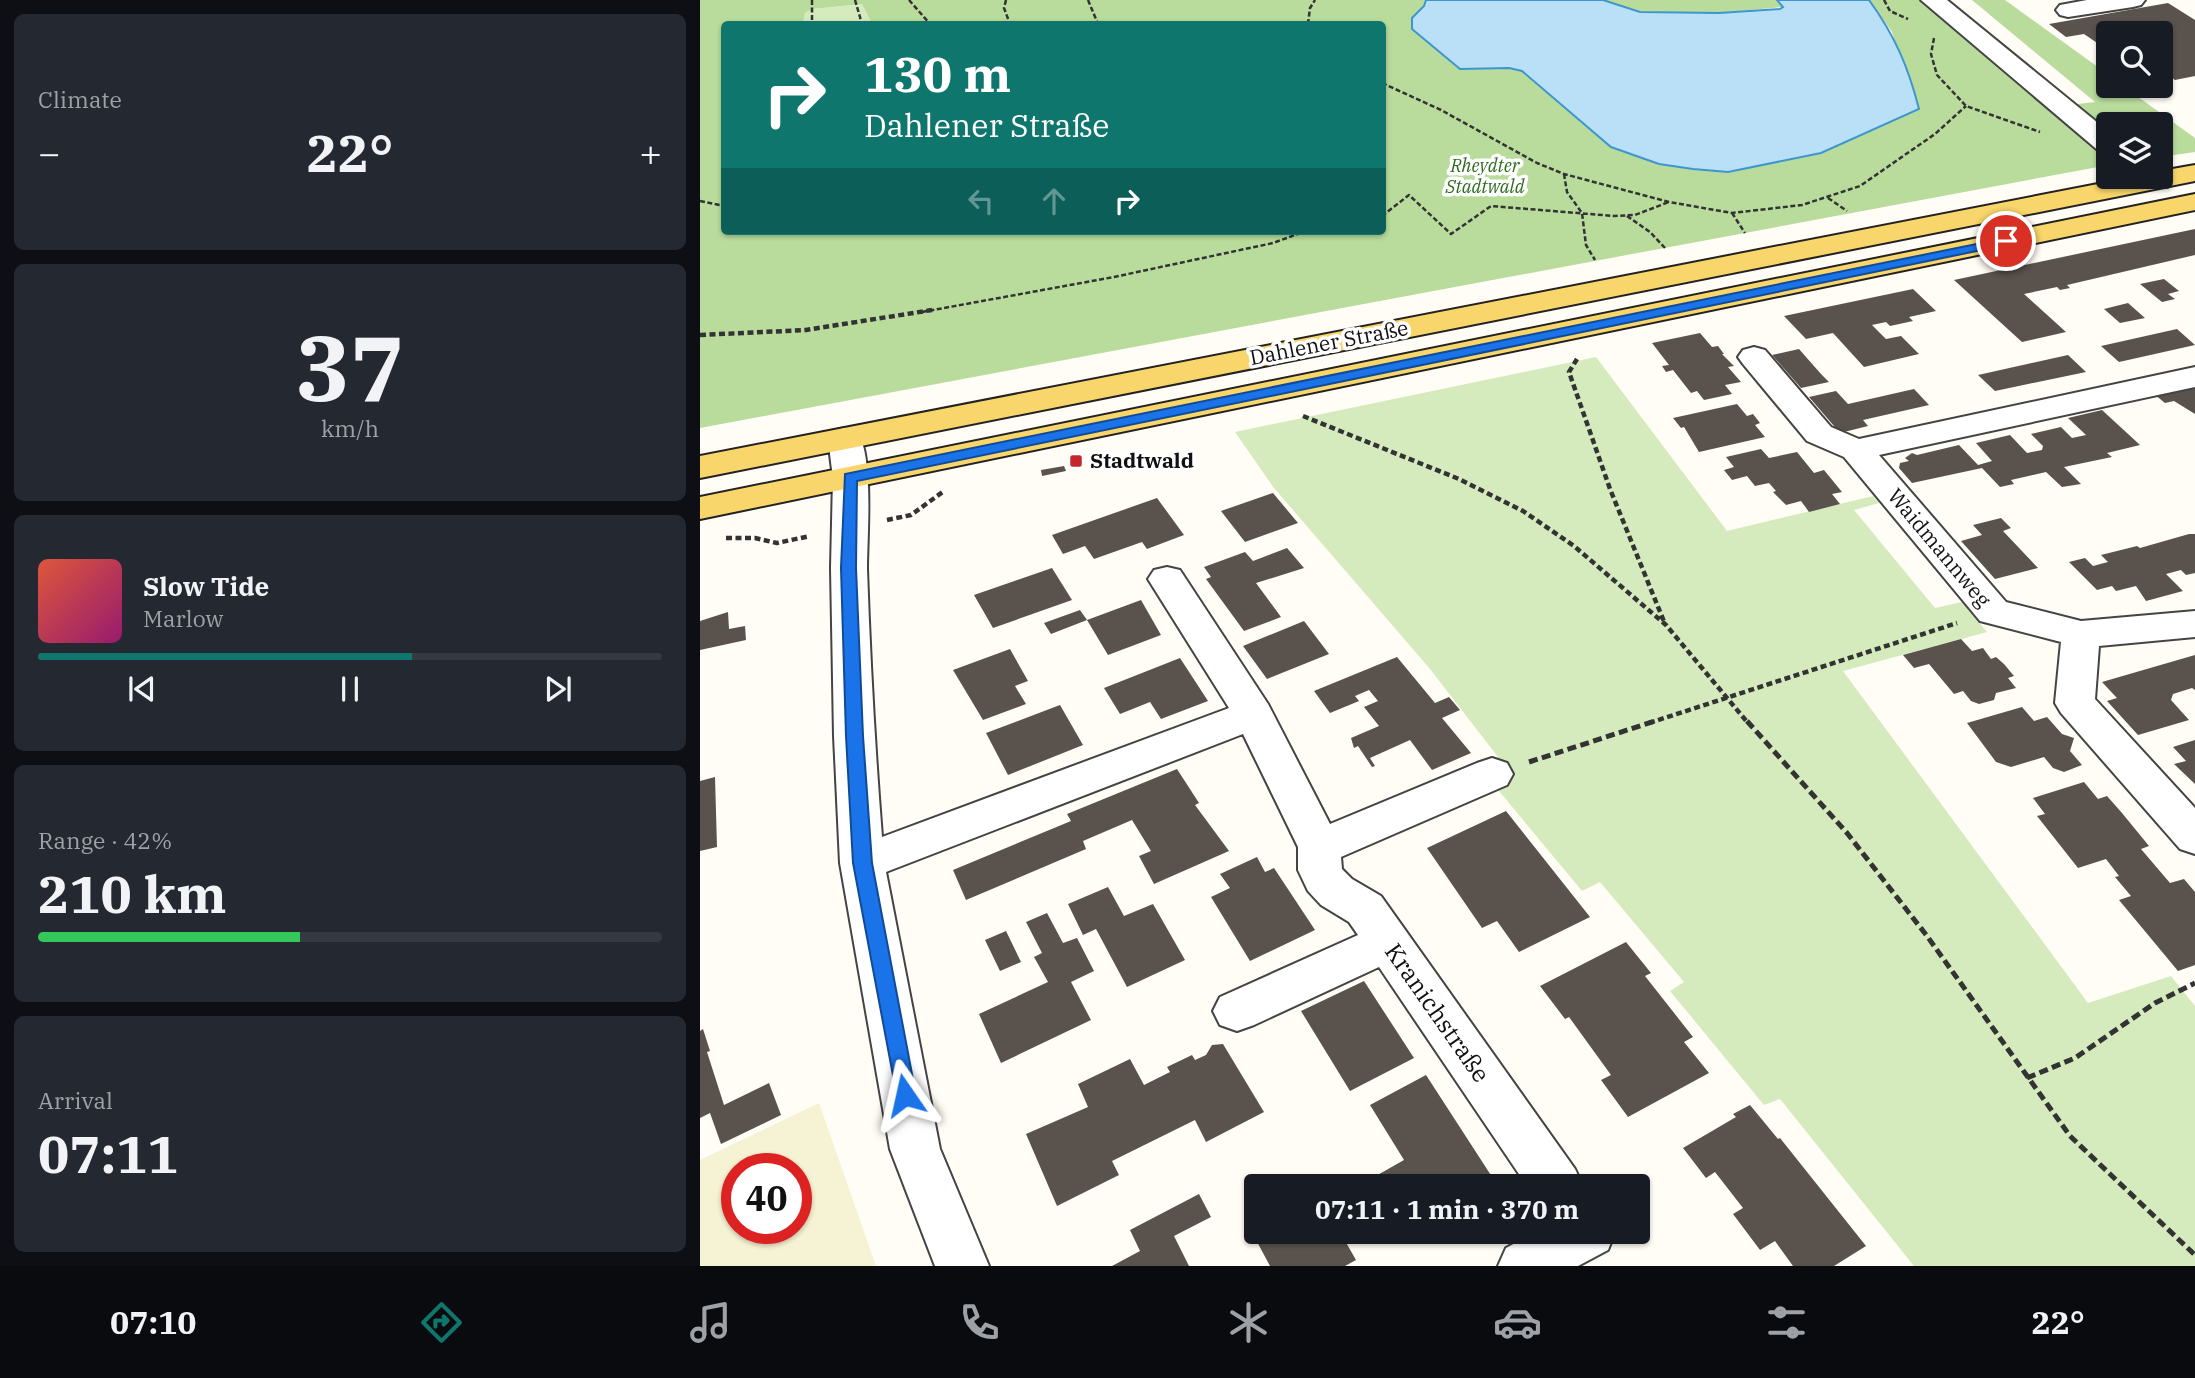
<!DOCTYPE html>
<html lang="en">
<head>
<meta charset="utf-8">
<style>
  :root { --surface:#171b24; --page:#242831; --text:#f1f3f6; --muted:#9ea1a6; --line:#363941; --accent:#0f766e }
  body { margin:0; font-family:"IBM Plex Serif",serif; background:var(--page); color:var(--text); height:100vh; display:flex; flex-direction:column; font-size:26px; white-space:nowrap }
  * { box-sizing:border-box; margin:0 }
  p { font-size:23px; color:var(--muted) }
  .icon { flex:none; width:38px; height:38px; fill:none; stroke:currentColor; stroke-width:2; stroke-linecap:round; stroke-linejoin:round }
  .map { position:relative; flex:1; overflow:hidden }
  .details { display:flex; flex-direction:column; gap:14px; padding:14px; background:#0d0f14; width:700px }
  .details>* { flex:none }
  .hud { position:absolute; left:21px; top:21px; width:665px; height:214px; border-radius:7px; box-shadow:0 2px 5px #0004; background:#0f766e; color:#fff; overflow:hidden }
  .tools { position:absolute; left:1396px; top:21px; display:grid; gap:14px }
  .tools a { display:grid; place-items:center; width:77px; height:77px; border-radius:7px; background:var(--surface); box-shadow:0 2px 5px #0004; font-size:35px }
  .speed { position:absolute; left:21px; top:1153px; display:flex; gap:14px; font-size:35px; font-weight:700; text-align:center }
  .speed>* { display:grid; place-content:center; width:91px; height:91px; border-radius:50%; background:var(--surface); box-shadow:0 2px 5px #0004; line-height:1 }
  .speed .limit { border:10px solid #d22; background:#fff; color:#111 }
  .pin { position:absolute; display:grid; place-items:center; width:60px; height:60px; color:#fff; margin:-30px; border:4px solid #fff; border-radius:50%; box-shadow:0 2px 7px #0007 }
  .me { position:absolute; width:77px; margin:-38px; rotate:349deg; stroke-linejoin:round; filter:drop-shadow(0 0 5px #0008) }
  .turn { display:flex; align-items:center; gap:24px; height:147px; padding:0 28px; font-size:32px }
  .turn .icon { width:91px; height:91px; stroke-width:2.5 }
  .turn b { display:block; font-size:49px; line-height:60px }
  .lanes { display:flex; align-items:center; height:66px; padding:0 28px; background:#0003; justify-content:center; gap:35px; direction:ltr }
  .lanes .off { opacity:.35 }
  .big { font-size:52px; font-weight:800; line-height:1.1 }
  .details .widget { flex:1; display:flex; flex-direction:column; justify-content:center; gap:10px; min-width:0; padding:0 24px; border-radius:10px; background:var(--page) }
  .details .dial { align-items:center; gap:0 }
  .dial b { font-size:91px; line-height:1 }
  .song { display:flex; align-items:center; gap:21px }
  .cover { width:84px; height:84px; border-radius:10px; background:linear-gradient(135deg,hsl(10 70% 55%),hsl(320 70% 35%)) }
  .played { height:7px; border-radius:4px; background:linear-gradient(90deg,var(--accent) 60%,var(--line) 60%) }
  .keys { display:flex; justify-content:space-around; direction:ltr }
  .heat { display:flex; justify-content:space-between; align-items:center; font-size:38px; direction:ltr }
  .charge { height:10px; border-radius:5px; background:linear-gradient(90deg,#34c759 42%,var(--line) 0) }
  .trip { position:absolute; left:544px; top:1174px; width:406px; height:70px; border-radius:7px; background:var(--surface); box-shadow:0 2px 5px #0004; font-weight:800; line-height:70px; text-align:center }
  .dock { display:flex; height:112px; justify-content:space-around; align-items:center; background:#090b0e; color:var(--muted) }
  .dock .icon { width:49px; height:49px }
  .dock .on { color:var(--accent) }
  .dock b { font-size:32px; color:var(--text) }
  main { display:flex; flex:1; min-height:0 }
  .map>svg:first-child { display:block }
</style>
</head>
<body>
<main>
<section class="details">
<div class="widget"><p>Climate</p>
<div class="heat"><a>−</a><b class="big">22°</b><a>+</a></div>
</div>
<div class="widget dial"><b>37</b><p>km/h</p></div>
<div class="widget">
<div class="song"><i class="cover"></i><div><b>Slow Tide</b><p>Marlow</p></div></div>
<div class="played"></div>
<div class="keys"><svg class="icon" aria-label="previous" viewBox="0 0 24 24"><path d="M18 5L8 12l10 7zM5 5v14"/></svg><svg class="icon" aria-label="pause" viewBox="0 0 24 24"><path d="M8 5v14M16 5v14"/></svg><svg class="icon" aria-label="next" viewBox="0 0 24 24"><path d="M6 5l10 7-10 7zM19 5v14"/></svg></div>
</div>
<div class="widget"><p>Range · 42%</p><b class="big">210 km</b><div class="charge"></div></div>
<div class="widget"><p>Arrival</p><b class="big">07:11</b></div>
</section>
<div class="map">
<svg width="1495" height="1266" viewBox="0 0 1495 1266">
  <rect width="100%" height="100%" fill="#fffdf5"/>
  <path fill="#f6f3d4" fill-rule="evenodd" d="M 119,1103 L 176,1266 L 0,1266 L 0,1160 ZM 37,1169 L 96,1169 L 96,1228 L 37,1228 Z"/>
  <path fill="#d5ebbd" d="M 162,4 L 172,24 L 103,24 L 105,13 L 112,9 Z
    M 896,357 L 1027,531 L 1173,496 L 1179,503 L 1154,510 L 1235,608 L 1262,602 L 1287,632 L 1143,671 L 1388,1003 L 1471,976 L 1495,1006 L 1495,1266 L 1214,1266 L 1080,1099 L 1064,1105 L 970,991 L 984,982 L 900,882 L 882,891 L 779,767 L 798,757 L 730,669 L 574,488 L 535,432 Z"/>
  <path fill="#b9dc9c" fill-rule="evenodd" d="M 0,0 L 726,0 L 724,6 L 712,18 L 760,69 L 809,68 L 822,71 L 911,147 L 1121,153 L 1218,110 L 1192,32 L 1169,0 L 1243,0 L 1369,105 L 1395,102 L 1272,0 L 1305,0 L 1409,75 L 1409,86 L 1423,86 L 1495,138 L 1495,152 L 1461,157 L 1461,124 L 1409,124 L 1409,165 L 0,428 ZM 162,4 L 172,24 L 682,24 L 682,231 L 24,231 L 24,24 L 103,24 L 105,13 L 112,9 Z
    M 903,0 L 1077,0 L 1083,7 L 1019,13 L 940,12 Z"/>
  <path fill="#b9e0f7" stroke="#3f96cf" stroke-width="2" d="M 726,0 L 903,0 L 940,12 L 1019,13 L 1080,9 L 1083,7 L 1077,0 L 1169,0 C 1195,36 1208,66 1219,109 L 1121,153 L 1028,172 L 993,169 L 959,164 L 911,147 L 822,71 L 809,68 L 760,69 L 712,29 L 712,18 L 724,6 Z"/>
  <path fill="#5a524d" d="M 1468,3 L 1495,20 L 1495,76 L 1475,80 L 1461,70 L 1461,33 L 1409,33 L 1409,51 L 1384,34 L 1366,37 L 1349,24 Z
    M 1495,229 L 1495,255 L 1367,285 L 1370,288 L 1360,290 L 1357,287 L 1324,294 L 1366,332 L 1322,342 L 1254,280 Z
    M 1464,279 L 1479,291 L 1468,294 L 1475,299 L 1462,302 L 1440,284 Z
    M 1213,289 L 1236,311 L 1209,317 L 1213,321 L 1190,326 L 1186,322 L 1172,325 L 1186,339 L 1201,336 L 1219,354 L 1164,367 L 1133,333 L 1106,339 L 1084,316 Z
    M 1428,303 L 1445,318 L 1420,323 L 1404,309 Z
    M 1477,329 L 1495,345 L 1419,362 L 1401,346 Z
    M 1000,333 L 1012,347 L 1018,346 L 1024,354 L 1022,354 L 1034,366 L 1028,367 L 1041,382 L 1025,385 L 1032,394 L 1004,400 L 997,391 L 991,393 L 973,370 L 966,372 L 962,366 L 969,365 L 952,343 Z
    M 1099,349 L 1121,374 L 1129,382 L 1101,388 L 1072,355 Z
    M 1368,355 L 1386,372 L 1295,391 L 1278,375 Z
    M 1495,384 L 1495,414 L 1474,401 L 1465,403 L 1454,394 Z
    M 1214,389 L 1229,405 L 1163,420 L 1168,426 L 1140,433 L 1109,397 L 1136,391 L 1148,404 Z
    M 1037,404 L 1047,416 L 1053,414 L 1060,423 L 1055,425 L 1065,437 L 999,452 L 984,427 L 981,428 L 973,418 Z
    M 1402,410 L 1440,445 L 1407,453 L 1412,457 L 1364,467 L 1381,484 L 1362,487 L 1346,472 L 1311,480 L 1314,484 L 1300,487 L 1282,468 L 1212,483 L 1199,468 L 1200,463 L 1209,461 L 1205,458 L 1212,453 L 1217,455 L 1259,445 L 1278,465 L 1292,461 L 1276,443 L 1310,435 L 1327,453 L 1342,450 L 1343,446 L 1331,434 L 1361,427 L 1372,438 L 1386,435 L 1368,418 Z
    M 1061,449 L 1069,458 L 1097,452 L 1114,473 L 1124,470 L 1142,492 L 1132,494 L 1140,504 L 1109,512 L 1101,501 L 1086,505 L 1073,492 L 1076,491 L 1069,483 L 1055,486 L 1047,476 L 1032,480 L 1024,470 L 1034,467 L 1026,457 Z
    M 364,466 L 366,471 L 342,476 L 341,470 Z
    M 573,493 L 598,523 L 545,542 L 521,511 Z
    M 457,498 L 484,535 L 447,549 L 442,542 L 394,559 L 385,546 L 363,554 L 352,535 Z
    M 1301,518 L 1311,528 L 1303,531 L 1338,568 L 1295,579 L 1261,541 L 1282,535 L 1273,525 Z
    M 1489,534 L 1495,534 L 1495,573 L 1486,575 L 1481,570 L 1466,574 L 1483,591 L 1446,601 L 1436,586 L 1416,591 L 1412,586 L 1397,590 L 1369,562 L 1385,558 L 1393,566 L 1408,562 L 1401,555 L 1437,546 L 1440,548 Z
    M 587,548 L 604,568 L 556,583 L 581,617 L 544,631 L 506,579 L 511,577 L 504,567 L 545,552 L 553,561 Z
    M 352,568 L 372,600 L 293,628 L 274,595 Z
    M 441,600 L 461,635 L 408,655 L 387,620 Z
    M 380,610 L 387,620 L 351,634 L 344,623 Z
    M 28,612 L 29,629 L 45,626 L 46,640 L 0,650 L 0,621 Z
    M 604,621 L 629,654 L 567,679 L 543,646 Z
    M 1261,639 L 1272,651 L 1283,648 L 1291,659 L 1296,657 L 1304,664 L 1314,676 L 1308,678 L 1316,688 L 1296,693 L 1294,700 L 1279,704 L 1271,701 L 1263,691 L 1254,694 L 1229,664 L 1214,668 L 1203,655 Z
    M 310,649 L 328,681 L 315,686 L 326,704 L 283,720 L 253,670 Z
    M 1495,655 L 1495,690 L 1492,688 L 1473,694 L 1471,700 L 1489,720 L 1438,735 L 1407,701 L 1417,698 L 1402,682 Z
    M 697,657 L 735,703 L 749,697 L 760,710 L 742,718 L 771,753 L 732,770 L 710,740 L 670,758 L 675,766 L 672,767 L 658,746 L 654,748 L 651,738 L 679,726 L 664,707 L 678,701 L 669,690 L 655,696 L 659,701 L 630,713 L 614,691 Z
    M 480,658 L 508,701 L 461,719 L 450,702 L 420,714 L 404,688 Z
    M 360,705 L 383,745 L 308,775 L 286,733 Z
    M 1322,707 L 1334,721 L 1347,717 L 1362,734 L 1374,738 L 1370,751 L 1382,765 L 1364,772 L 1353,768 L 1344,757 L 1311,767 L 1296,762 L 1267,723 Z
    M 1495,740 L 1495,784 L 1474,764 L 1486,761 L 1473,747 Z
    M 477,769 L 499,803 L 495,805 L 529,851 L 454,884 L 439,856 L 451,851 L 432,820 L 383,841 L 386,849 L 266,900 L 253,870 L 371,821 L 367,814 Z
    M 15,777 L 17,847 L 0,851 L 0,781 Z
    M 1384,782 L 1398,799 L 1407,796 L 1422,813 L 1449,846 L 1441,849 L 1470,883 L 1484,879 L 1495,892 L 1495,965 L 1478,971 L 1419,900 L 1431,896 L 1415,877 L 1419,876 L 1406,859 L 1378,868 L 1337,816 L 1345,814 L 1333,798 Z
    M 806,811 L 890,917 L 819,952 L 797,921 L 782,928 L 727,848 Z
    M 557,857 L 565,872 L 574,868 L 615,930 L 550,961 L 511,897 L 530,888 L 520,874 Z
    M 408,887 L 424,916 L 453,904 L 485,960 L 427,987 L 396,929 L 383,935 L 368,904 Z
    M 347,913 L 363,943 L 377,938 L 394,971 L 371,982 L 391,1020 L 301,1063 L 279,1014 L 348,982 L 334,957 L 342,953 L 326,922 Z
    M 306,931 L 321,962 L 300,971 L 285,940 Z
    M 926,942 L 951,973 L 945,976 L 993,1037 L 984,1042 L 1009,1073 L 928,1117 L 901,1080 L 911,1075 L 869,1017 L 865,1019 L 840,986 Z
    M 664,981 L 714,1058 L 650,1091 L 601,1011 Z
    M 3,1029 L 10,1051 L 7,1052 L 24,1105 L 69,1083 L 81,1115 L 21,1144 L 10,1113 L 0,1118 L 0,1031 Z
    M 523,1044 L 564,1112 L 506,1142 L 495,1120 L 412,1161 L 419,1175 L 357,1206 L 326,1134 L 388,1107 L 378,1084 L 430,1059 L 444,1085 L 470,1072 L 467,1067 L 492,1055 L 495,1060 L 506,1055 L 512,1045 Z
    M 726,1075 L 796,1183 L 789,1186 L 680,1186 L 674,1177 L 704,1160 L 670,1105 Z
    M 1050,1105 L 1078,1139 L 1080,1138 L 1166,1246 L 1134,1266 L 1093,1266 L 1075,1241 L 1060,1250 L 1033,1214 L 1043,1208 L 1015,1172 L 1006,1178 L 983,1148 L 1036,1117 L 1033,1114 Z
    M 499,1194 L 511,1217 L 474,1236 L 489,1266 L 412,1266 L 440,1251 L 430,1230 Z
    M 566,1232 L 640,1232 L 656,1260 L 645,1266 L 570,1266 L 555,1238 Z"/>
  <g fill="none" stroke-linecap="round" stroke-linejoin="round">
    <g stroke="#444" stroke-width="4">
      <path id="minor" d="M 1221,0 L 1247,0 L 1409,132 L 1409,154 L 1400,152 Z
        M 1387,0 L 1445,0 L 1441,5 L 1433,7 L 1368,17 L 1360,15 L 1356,10 L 1360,5 Z
        M 1054,347 L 1065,350 L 1131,427 L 1159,439 L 1495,367 L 1495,387 L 1179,455 L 1306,602 L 1381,621 L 1495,611 L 1495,637 L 1399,646 L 1395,699 L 1495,808 L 1495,854 L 1480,849 L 1361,713 L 1355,703 L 1361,642 L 1280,621 L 1144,457 L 1107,441 L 1043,364 L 1038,357 L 1043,350 Z
        M 145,428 L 157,431 C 174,456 167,536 167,569 C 170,658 175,748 182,837 L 529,708 L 448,579 L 454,570 L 467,567 L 480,570 L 568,704 L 630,824 L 777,763 L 792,758 L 807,763 L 813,774 L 807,785 L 641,857 L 642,869 L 652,879 L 681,896 L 875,1169 L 883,1186 L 827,1186 L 679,967 L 554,1025 L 537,1031 L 520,1025 L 513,1011 L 520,997 L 658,935 L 649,922 L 621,905 L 608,891 L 598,870 L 598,847 L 543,734 L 186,872 L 240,1149 L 289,1266 L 235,1266 L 190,1149 L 140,863 L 134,736 L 131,568 L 133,478 L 128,438 L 133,431 Z
        M 836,1232 L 915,1232 L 908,1250 L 878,1266 L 798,1266 L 806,1248 Z"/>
    </g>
    <g stroke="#222" stroke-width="4">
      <path id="major" d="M 1495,165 L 1495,181 L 0,478 L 0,456 L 1434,177 L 1461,177 L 1461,171 Z
        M 1495,194 L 1495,210 L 0,519 L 0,497 Z"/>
    </g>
    <path stroke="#333" stroke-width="2.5" stroke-dasharray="5 2.5" stroke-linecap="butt" d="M 112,0 L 112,24
      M 155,0 L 162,24
      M 209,0 L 230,24
      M 306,0 L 304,8 L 310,24
      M 388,0 L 398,24
      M 1184,0 L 1190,11 L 1208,19
      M 608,24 L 610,8 L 615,0
      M 1234,38 L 1231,54 L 1237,75 L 1266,106 L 1340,132
      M 682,83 L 741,110 L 837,163 L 864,174 L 969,202 L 1032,213 L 1102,205 L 1160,186 L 1235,134 L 1266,106
      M 864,174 L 867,192 L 882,213 L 886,245 L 895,260
      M 1128,198 L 1147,211
      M 0,201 L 24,206
      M 1032,213 L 1045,233
      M 682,216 L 709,195 L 751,234 L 791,206 L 914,216 L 935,215 L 969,202
      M 927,216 L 950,232 L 965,248
      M 222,312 L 414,277 L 573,243 L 606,231"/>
    <path stroke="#333" stroke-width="4.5" stroke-dasharray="6 3.5" stroke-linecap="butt" d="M 0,335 L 106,330 L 232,310
      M 877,359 L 869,372 L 910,489 L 965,624
      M 603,416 L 759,479 L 823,511 L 874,546 L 966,625 L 1048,723
      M 187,520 L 211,515 L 244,491
      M 26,538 L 55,538 L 77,543 L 110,536
      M 949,723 L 1257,623"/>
    <path stroke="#333" stroke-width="5" stroke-dasharray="9 4.5" stroke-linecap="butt" d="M 1047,721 L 1147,833 L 1227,936 L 1370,1136 L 1495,1255
      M 829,762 L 955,721
      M 1327,1078 L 1375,1058 L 1455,1003 L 1495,983"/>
    <use href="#minor" fill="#fff" fill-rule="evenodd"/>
    <use href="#major" fill="#f9d66b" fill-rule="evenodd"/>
  </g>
  <path fill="#1a73e8" stroke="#114b97" stroke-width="2" d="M 1306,238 L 1311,239 L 1311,244 L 157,481 L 156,568 L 163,736 L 172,863 L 216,1095 L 213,1102 L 205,1105 L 198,1102 L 153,863 L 146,736 L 141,568 L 145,474 Z"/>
  <rect fill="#c4262e" stroke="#fff" stroke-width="2.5" x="369" y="454" width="14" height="14" rx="3.5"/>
  <g text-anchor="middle" stroke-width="7" stroke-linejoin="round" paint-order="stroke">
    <g font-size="18" font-style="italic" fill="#2f6b1f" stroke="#fff">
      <text x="785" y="172">Rheydter<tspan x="785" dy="21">Stadtwald</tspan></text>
    </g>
    <g font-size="21" fill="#111" stroke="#fff">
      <text transform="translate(629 343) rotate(-11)" y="7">Dahlener Straße</text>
      <text transform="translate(1239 548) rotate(50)" y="7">Waidmannweg</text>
    </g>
    <g font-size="21" font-weight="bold" fill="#111" stroke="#fff" text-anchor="start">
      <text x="390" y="468">Stadtwald</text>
    </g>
    <g font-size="24" fill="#111" stroke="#fff">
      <text transform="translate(737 1013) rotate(55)" y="8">Kranichstraße</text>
    </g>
  </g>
</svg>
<div class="tools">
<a><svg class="icon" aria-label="search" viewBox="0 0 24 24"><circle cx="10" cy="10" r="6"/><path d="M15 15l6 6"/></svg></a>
<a><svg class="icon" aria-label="layers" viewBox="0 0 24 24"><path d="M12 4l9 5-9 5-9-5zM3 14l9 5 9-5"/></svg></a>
</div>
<div class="speed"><div class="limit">40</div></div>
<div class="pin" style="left:1306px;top:241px;background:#d93025"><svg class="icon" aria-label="arrive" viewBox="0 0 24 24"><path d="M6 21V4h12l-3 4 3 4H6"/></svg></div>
<svg class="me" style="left:205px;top:1095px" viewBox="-20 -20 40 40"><path d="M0-17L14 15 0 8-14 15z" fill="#1a73e8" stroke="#fff" stroke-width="4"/></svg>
<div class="trip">07:11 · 1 min · 370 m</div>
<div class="hud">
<div class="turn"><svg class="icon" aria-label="right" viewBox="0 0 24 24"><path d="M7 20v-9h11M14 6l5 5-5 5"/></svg><div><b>130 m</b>Dahlener Straße</div></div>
<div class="lanes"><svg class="icon off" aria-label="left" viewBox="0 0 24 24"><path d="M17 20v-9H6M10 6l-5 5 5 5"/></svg><svg class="icon off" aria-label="ahead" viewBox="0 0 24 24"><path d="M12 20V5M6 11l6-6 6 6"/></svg><svg class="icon" aria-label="right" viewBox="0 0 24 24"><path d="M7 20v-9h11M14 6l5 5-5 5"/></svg></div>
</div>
</div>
</main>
<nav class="dock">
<b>07:10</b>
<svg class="icon on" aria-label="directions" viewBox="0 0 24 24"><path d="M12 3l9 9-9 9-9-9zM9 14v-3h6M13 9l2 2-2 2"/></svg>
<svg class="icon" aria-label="music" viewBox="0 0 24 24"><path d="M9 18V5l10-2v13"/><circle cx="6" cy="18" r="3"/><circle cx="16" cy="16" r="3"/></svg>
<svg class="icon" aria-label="phone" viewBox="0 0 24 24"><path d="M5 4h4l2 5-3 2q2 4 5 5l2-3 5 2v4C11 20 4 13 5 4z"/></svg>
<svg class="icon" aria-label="climate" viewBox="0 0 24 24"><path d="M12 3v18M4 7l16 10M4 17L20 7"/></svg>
<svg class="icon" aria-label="car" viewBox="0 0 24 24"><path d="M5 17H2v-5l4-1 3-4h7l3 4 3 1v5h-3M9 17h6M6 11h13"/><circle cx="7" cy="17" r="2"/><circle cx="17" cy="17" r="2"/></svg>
<svg class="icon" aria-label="filters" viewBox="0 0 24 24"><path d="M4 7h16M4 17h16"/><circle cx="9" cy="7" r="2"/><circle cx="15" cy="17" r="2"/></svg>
<b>22°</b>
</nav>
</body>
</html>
